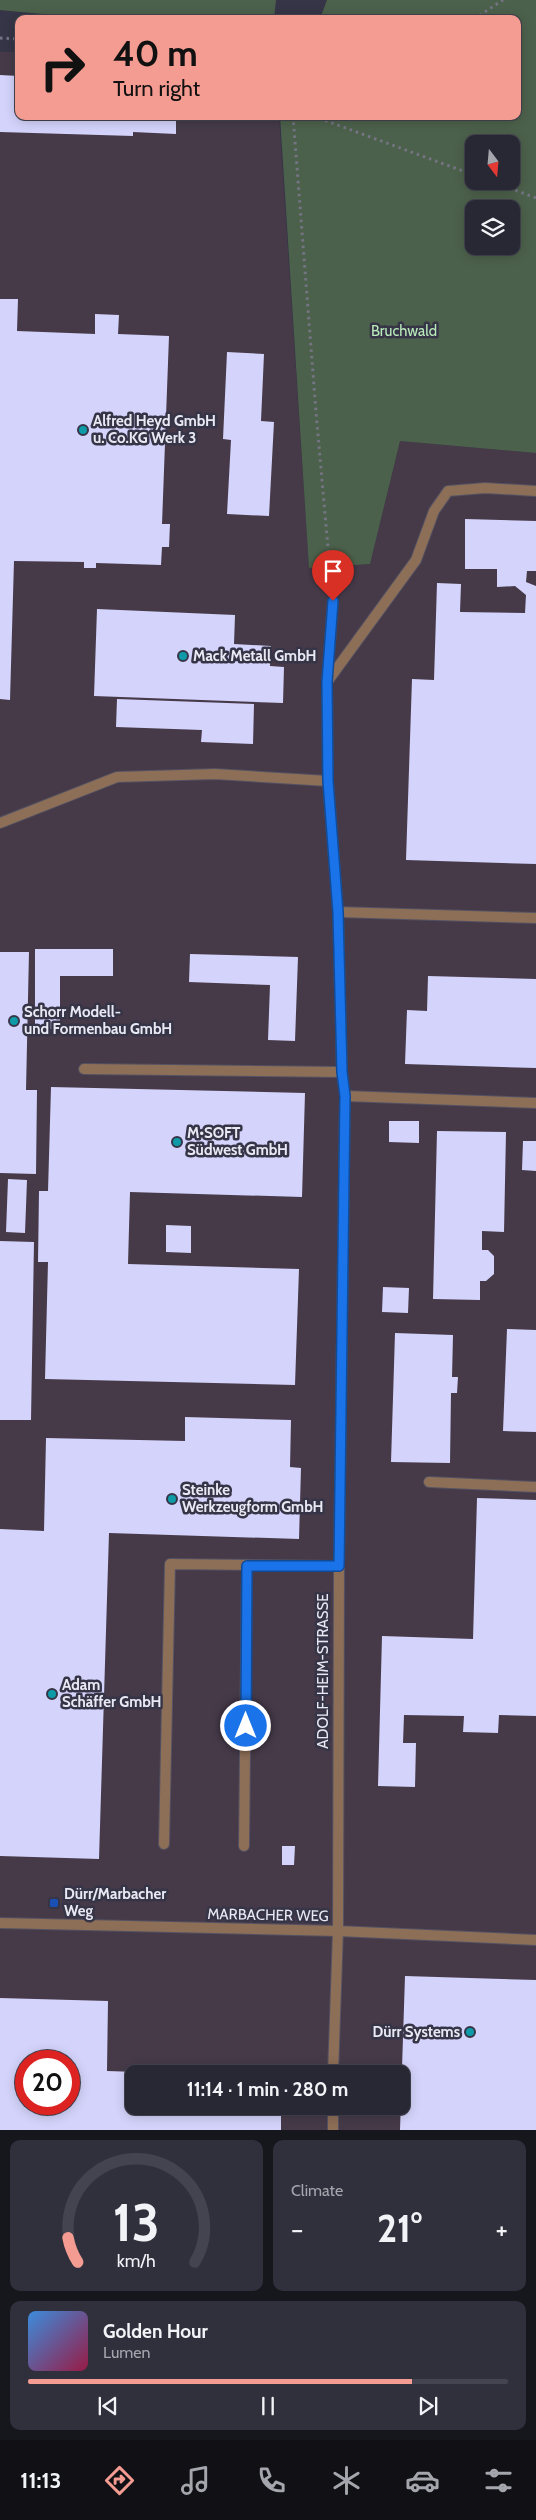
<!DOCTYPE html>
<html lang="en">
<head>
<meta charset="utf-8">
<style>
  :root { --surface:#282835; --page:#30303d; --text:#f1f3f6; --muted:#a5a6ad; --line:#444450; --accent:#f59c92 }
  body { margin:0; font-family:Cabin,sans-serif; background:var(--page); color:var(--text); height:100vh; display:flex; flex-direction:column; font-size:19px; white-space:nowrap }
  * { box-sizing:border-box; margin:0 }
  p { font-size:16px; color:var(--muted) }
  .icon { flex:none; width:28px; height:28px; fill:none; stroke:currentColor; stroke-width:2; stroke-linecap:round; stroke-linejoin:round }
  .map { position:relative; height:2130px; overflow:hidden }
  .drawer { display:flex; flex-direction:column; gap:10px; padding:10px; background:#16161d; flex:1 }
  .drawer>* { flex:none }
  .guide { position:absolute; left:15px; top:15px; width:506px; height:105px; border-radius:10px; box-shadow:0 2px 12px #0003,0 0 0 1px var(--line); background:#f59c92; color:#111; overflow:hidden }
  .needle { width:32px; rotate:164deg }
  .fabs { position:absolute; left:465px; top:135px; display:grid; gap:10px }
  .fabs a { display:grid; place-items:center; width:55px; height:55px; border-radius:10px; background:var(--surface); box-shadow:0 2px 12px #0003,0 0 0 1px var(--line); font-size:25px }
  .speed { position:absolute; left:15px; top:2050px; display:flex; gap:10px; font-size:25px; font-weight:700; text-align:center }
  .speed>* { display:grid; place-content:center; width:65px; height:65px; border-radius:50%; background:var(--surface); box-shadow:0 2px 12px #0003,0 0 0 1px var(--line); line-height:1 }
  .speed .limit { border:8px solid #d22; background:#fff; color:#111 }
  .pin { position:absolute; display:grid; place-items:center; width:42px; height:42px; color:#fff; margin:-51px -21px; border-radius:50% 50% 50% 0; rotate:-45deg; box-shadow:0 0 5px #0007 }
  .pin .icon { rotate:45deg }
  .me { position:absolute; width:55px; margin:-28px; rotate:0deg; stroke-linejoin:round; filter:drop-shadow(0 0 4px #0008) }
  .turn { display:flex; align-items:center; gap:18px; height:105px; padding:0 15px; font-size:22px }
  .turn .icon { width:65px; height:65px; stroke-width:2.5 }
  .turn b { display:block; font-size:35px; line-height:42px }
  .big { font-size:38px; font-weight:700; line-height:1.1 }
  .drawer .card { flex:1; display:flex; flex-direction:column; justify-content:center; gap:8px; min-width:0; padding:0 18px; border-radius:10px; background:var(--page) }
  .drawer .dial { align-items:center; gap:0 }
  .dial svg { height:130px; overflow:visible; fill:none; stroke:var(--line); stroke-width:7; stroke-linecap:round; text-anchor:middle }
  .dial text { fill:var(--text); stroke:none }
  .song { display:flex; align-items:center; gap:15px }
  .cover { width:60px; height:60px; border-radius:8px; background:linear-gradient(135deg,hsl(210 70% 55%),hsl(340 70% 35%)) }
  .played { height:5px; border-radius:2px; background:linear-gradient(90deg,var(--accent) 80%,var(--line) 80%) }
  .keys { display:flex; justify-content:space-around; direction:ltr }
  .heat { display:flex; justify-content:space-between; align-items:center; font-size:28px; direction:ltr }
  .drawer .tiles { flex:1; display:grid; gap:10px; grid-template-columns:1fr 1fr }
  .card:last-child { grid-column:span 2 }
  .trip { position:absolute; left:125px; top:2065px; width:285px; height:50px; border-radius:10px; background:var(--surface); box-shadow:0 2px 12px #0003,0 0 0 1px var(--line); font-weight:700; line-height:50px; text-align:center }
  .menu { display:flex; height:80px; justify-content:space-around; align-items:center; background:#101015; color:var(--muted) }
  .menu .icon { width:35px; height:35px }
  .menu .current { color:var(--accent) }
  .menu b { font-size:22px; color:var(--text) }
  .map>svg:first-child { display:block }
</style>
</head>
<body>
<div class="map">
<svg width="536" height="2130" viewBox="0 0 536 2130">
  <rect width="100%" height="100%" fill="#363547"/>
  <path fill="#463a49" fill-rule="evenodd" d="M 0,52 L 19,52 L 19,116 L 279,117 L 309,568 L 370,564 L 400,441 L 536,453 L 536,2130 L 0,2130 ZM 26,2061 L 69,2061 L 69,2104 L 26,2104 ZM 134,2074 L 401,2074 L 401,2106 L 134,2106 Z"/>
  <path fill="#4c614b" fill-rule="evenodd" d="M 0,0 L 276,0 L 274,19 L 95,19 L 0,10 Z
    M 327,0 L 536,0 L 536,453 L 400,441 L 370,564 L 309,568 L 280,116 L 518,116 L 518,19 L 320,19 ZM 474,144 L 511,144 L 511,181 L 474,181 ZM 474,209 L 511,209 L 511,246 L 474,246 Z"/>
  <path fill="#d4d3fb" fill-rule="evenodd" d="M 0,75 L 19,76 L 19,116 L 176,116 L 176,134 L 133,132 L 133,136 L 0,132 Z
    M 0,299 L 18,299 L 17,331 L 95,334 L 95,314 L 119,315 L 118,334 L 169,336 L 162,524 L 170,524 L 169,547 L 162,547 L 161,565 L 96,563 L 96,568 L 84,568 L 84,562 L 14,561 L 10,700 L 0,699 Z
    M 227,352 L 264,354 L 261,421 L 274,422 L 269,516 L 227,514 L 231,440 L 223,439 Z
    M 465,519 L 536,521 L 536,571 L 527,571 L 526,582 L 536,586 L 536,864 L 406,860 L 412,679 L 434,680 L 437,583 L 461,584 L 460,612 L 525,613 L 526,595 L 515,586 L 497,587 L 497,569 L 465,569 Z
    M 97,609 L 235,615 L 234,644 L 271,646 L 270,666 L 284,667 L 283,703 L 94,696 Z
    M 117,699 L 254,704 L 253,744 L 201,742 L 202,730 L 116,727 Z
    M 35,949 L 113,949 L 113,976 L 60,976 L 60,1029 L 35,1029 Z
    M 0,952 L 29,952 L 26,1090 L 37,1090 L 36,1174 L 0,1173 Z
    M 190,954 L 298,957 L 295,1041 L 268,1040 L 270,985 L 189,982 Z
    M 428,976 L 536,979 L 536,1068 L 405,1064 L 407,1010 L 427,1011 Z
    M 51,1087 L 305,1093 L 302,1197 L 130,1192 L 128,1264 L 299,1269 L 295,1385 L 45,1379 L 48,1262 L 38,1262 L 39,1191 L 48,1191 Z
    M 389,1121 L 419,1121 L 419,1143 L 389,1142 Z
    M 437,1131 L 506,1132 L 504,1232 L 482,1231 L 482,1250 L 488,1250 L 494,1256 L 494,1274 L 486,1281 L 480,1281 L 480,1300 L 433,1299 Z
    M 523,1141 L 536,1141 L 536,1171 L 522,1170 Z
    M 8,1179 L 27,1180 L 25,1233 L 6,1232 Z
    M 166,1225 L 191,1226 L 191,1253 L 166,1252 Z
    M 0,1241 L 34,1242 L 31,1420 L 0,1420 Z
    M 383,1287 L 409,1288 L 408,1313 L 382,1312 Z
    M 507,1329 L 536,1330 L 536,1432 L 503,1431 Z
    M 395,1333 L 453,1335 L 452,1377 L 458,1377 L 457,1393 L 451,1393 L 450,1463 L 391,1462 Z
    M 185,1417 L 291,1420 L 290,1467 L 301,1468 L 299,1539 L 109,1533 L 99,1859 L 0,1856 L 0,1529 L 44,1531 L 46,1438 L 185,1441 Z
    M 477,1498 L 536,1500 L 536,1716 L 499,1715 L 498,1733 L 463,1732 L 464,1716 L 404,1715 L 403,1743 L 416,1743 L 415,1787 L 378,1786 L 382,1636 L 473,1639 Z
    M 282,1846 L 295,1846 L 294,1865 L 282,1865 Z
    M 405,1976 L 536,1980 L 536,2130 L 400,2130 Z
    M 0,1998 L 108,2001 L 107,2071 L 138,2072 L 134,2074 L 134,2106 L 281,2106 L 281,2130 L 0,2130 ZM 26,2061 L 69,2061 L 69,2104 L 26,2104 Z"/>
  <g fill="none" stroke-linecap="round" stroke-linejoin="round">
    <g stroke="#535263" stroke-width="12">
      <path id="service" d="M 327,682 L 416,560 L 434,511 L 448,491 L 485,488 L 536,491
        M 0,823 L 117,777 L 215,774 L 328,781
        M 338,912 L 536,918
        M 84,1069 L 342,1072
        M 345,1096 L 536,1103
        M 429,1482 L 536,1487
        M 164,1844 L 170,1564 L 339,1566
        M 244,1846 L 247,1566
        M 333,2074 L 338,1931
        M 333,2106 L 333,2130"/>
    </g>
    <g stroke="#535263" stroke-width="12">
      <path id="minor" d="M 333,601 L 327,682 L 328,781 L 338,912 L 342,1072 L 345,1096 L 339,1566 L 338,1931
        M 0,1923 L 338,1931 L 536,1940"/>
    </g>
    <path stroke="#747483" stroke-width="3" stroke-dasharray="2.5 4" stroke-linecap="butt" d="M 474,19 L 503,0
      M 0,38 L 19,39
      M 293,116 L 316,412 L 331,582
      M 313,116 L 474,175
      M 491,181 L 536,198"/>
    <use href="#service" stroke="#8d6e57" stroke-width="10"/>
    <use href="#minor" stroke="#8d6e57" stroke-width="10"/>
  </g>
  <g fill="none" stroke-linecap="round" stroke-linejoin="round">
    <g stroke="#114b97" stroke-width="12">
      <path id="route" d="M 246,1726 L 247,1566 L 339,1566 L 345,1096 L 342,1072 L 338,912 L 328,781 L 327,682 L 333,601"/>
    </g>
    <use href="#route" stroke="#1a73e8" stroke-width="9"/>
  </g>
  <g fill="#0f9aa8" stroke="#363547" stroke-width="2">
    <circle cx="83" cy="430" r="5"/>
    <circle cx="183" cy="656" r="5"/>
    <circle cx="14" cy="1021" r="5"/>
    <circle cx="177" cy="1142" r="5"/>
    <circle cx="172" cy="1499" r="5"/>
    <circle cx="52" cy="1694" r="5"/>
    <circle cx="470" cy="2032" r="5"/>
  </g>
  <rect fill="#1a4fb4" stroke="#363547" stroke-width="2" x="49" y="1898" width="10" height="10" rx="2.5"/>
  <g text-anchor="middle" stroke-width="5" stroke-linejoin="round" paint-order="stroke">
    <g font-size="15" fill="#b9ebb9" stroke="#363547">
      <text x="404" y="336">Bruchwald</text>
    </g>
    <g font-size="15" font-weight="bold" fill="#e9e9f4" stroke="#363547" text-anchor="start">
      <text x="93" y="426">Alfred Heyd GmbH<tspan x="93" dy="17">u. Co.KG Werk 3</tspan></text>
      <text x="193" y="661">Mack Metall GmbH</text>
      <text x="24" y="1017">Schorr Modell-<tspan x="24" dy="17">und Formenbau GmbH</tspan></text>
      <text x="187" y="1138">M•SOFT<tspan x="187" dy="17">Südwest GmbH</tspan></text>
      <text x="182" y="1495">Steinke<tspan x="182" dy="17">Werkzeugform GmbH</tspan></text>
      <text x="62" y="1690">Adam<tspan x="62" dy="17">Schäffer GmbH</tspan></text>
      <text x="64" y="1899">Dürr/Marbacher<tspan x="64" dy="17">Weg</tspan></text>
      <text x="460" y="2037" text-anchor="end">Dürr Systems</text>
    </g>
    <g font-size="15" fill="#e9e9f4" stroke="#363547">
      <text transform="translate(323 1671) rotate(-90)" y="5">ADOLF-HEIM-STRASSE</text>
      <text transform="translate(268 1915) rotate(1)" y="5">MARBACHER WEG</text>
    </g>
  </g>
</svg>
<div class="fabs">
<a><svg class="needle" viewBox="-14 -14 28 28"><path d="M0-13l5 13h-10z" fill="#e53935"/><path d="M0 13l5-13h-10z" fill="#a5a6ad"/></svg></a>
<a><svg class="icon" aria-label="layers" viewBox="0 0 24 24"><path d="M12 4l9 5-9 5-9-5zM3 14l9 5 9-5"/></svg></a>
</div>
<div class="speed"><div class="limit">20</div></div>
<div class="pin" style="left:333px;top:601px;background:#d93025"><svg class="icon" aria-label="arrive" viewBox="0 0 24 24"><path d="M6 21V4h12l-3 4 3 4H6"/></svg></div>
<svg class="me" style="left:246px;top:1726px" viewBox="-20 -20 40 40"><circle r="17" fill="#1a73e8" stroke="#fff" stroke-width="3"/><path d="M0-11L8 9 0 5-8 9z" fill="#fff"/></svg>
<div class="trip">11:14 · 1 min · 280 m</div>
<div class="guide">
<div class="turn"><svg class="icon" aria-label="right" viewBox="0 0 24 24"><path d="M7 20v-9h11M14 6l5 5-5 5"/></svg><div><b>40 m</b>Turn right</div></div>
</div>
</div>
<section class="drawer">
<div class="tiles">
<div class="card dial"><svg viewBox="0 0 100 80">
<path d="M14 69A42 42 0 1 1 86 69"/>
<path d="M14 69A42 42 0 0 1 8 54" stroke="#f59c92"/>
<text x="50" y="56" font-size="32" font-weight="700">13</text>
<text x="50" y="72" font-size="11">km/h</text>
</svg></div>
<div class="card"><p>Climate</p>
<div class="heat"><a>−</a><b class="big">21°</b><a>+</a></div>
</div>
<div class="card">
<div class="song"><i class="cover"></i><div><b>Golden Hour</b><p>Lumen</p></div></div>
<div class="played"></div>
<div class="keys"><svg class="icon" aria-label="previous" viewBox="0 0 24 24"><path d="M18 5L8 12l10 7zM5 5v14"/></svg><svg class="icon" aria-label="pause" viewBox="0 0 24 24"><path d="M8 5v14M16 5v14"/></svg><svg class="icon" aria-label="next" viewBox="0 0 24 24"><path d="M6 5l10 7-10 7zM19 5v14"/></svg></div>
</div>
</div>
</section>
<nav class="menu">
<b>11:13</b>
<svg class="icon current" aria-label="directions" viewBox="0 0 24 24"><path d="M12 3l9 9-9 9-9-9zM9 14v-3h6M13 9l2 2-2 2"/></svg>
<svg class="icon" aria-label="music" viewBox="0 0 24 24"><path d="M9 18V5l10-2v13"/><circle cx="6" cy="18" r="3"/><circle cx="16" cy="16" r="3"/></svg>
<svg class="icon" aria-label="phone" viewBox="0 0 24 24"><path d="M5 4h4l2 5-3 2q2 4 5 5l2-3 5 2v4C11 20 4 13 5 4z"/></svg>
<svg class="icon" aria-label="climate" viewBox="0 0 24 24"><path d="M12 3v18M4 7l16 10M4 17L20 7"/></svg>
<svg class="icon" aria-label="car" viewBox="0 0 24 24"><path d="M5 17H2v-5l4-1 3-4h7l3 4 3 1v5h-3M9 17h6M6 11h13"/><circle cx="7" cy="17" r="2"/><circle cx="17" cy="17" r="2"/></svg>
<svg class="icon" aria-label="filters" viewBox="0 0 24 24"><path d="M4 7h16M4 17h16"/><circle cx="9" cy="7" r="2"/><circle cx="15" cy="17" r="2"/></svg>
</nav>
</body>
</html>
